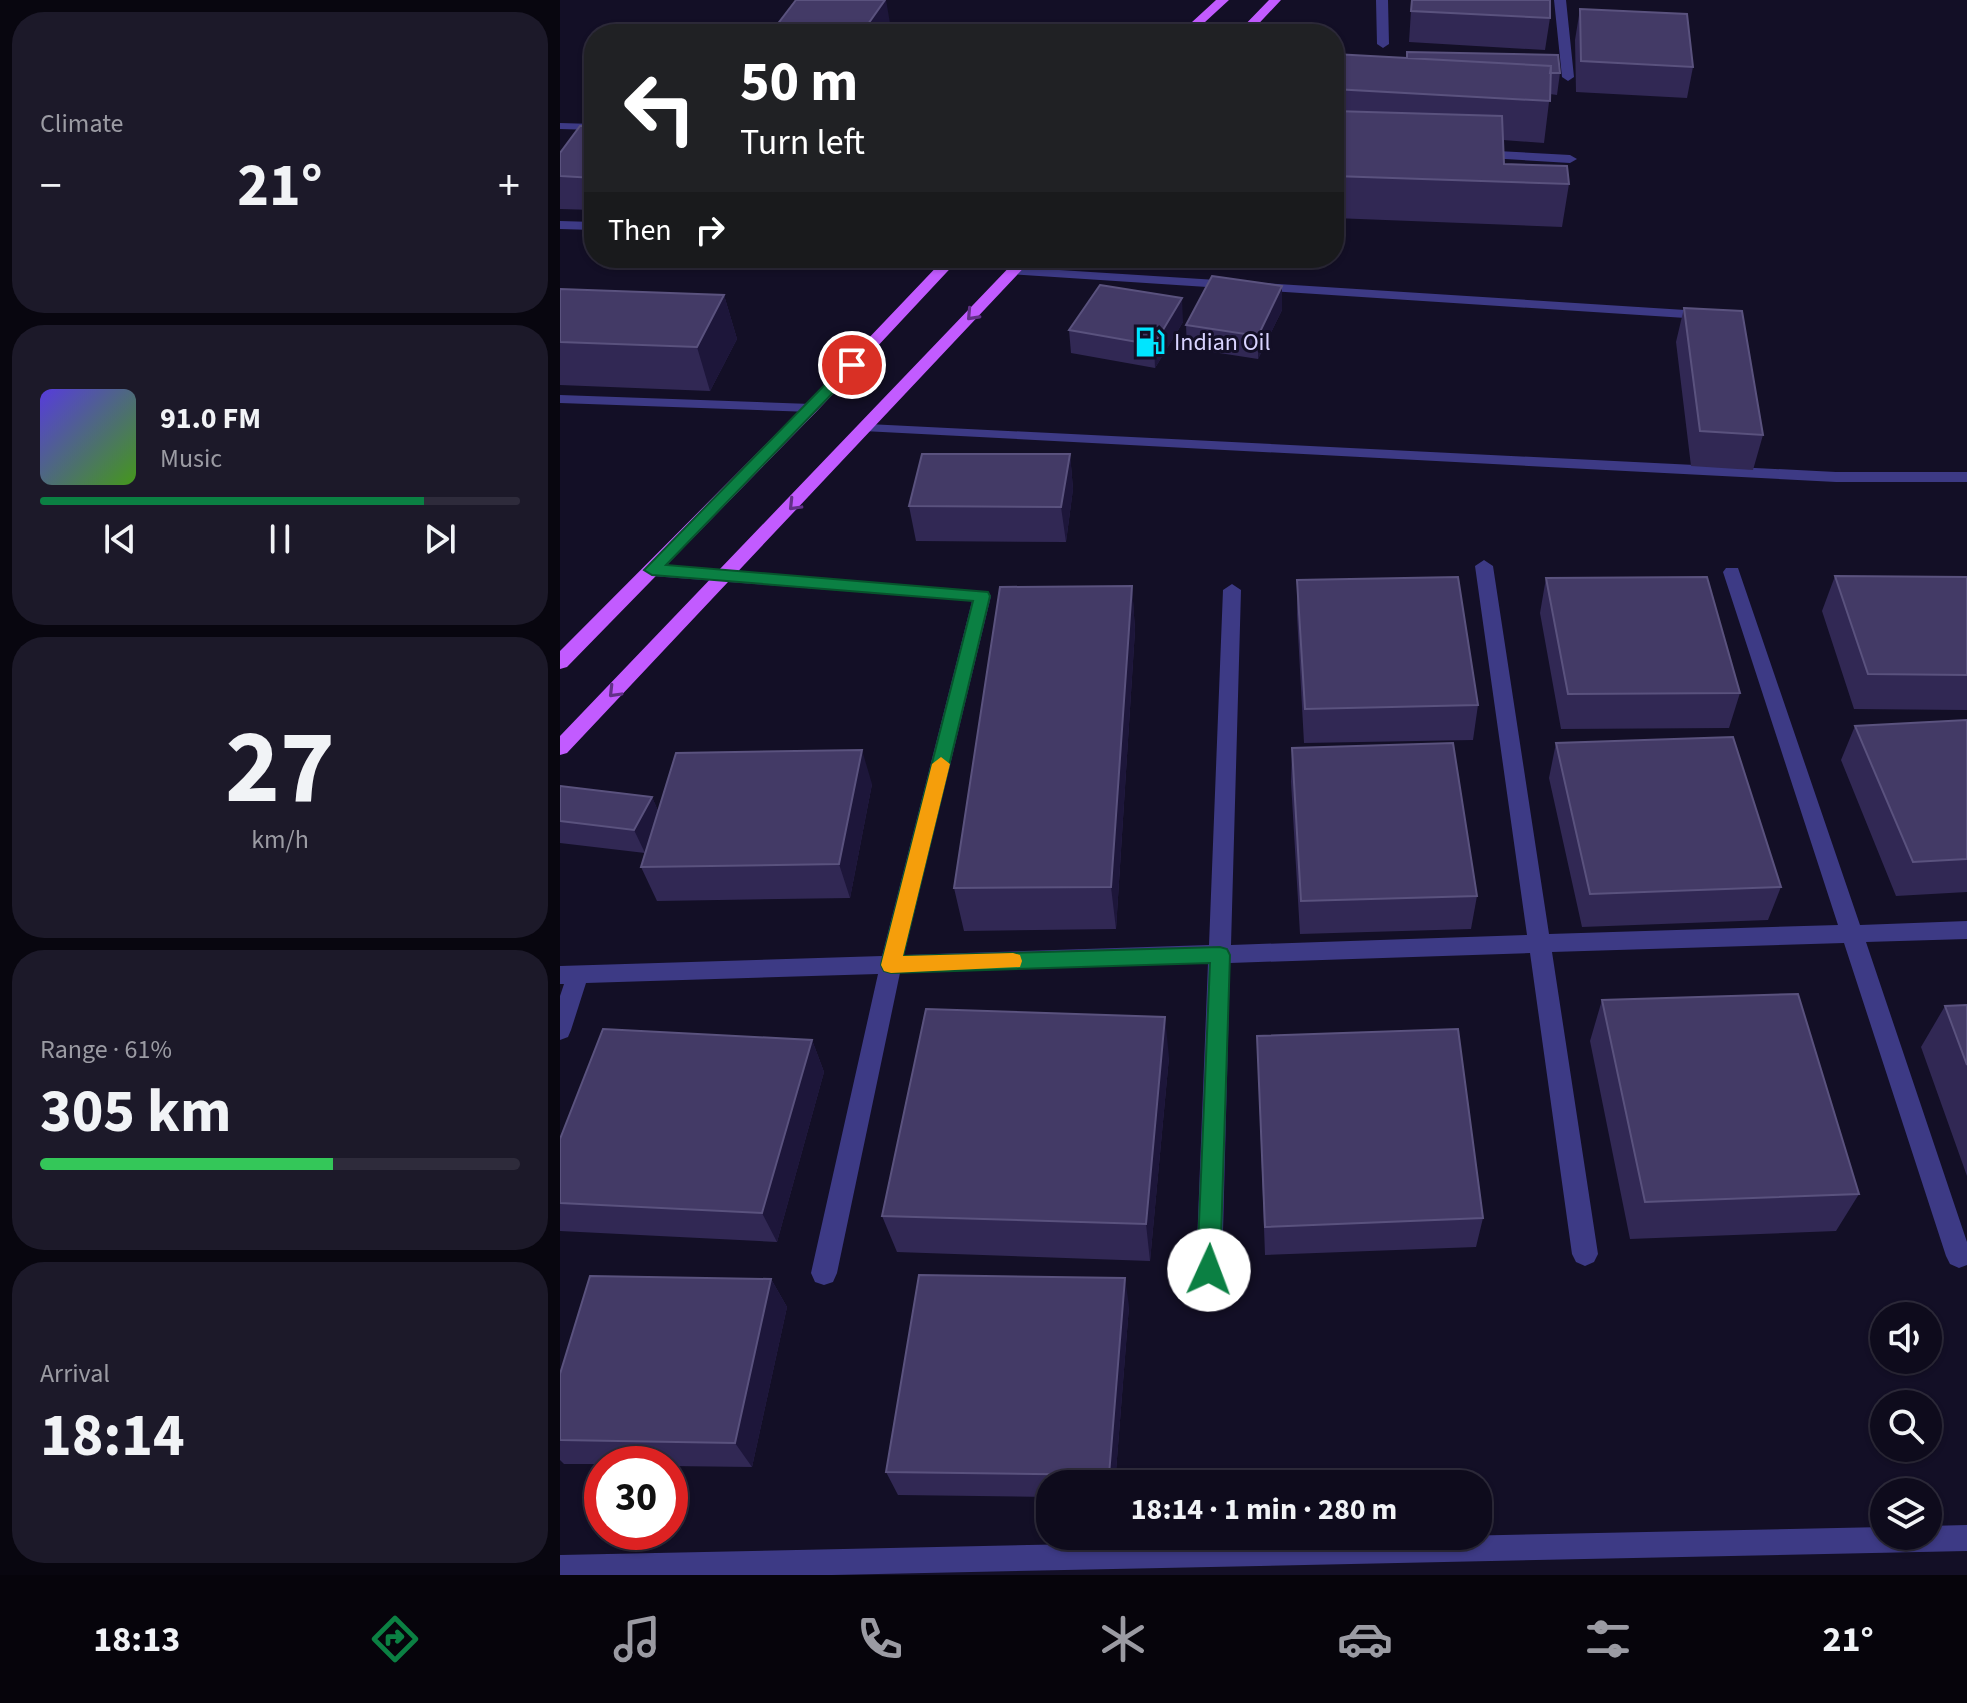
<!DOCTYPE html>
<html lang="en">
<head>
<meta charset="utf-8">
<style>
  :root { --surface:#0e0b1c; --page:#1c1929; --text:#f1f3f6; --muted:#9b9ba3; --line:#2e2b3b; --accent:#0b8043 }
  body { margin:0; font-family:"Source Sans 3",sans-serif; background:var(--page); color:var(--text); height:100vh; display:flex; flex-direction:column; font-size:30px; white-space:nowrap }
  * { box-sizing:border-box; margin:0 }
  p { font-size:26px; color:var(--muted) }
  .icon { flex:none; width:44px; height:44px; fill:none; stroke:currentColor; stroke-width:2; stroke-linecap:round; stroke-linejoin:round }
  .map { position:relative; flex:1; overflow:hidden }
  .details { display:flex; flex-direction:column; gap:12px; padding:12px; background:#08060f; width:560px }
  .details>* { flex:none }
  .hud { position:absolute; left:24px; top:24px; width:760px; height:244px; border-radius:32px; box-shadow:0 2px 6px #0004,0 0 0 2px var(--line); background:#202124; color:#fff; overflow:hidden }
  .controls { position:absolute; left:1310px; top:1302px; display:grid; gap:16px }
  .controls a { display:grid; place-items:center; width:72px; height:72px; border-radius:50%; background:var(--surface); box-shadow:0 2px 6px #0004,0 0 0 2px var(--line); font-size:40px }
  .speed { position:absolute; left:24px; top:1446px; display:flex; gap:16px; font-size:40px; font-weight:700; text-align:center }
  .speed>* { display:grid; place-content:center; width:104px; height:104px; border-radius:50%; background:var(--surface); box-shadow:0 2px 6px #0004,0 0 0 2px var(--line); line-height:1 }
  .speed .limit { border:12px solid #d22; background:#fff; color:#111 }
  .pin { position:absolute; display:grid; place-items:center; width:68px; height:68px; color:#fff; margin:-34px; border:4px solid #fff; border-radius:50%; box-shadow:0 2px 8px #0007 }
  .me { position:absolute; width:88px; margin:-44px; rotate:2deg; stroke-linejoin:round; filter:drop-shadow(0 0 6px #0008) }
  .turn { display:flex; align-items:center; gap:28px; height:168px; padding:0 24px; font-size:36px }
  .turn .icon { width:104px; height:104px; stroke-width:2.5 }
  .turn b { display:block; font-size:56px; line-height:68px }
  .then { display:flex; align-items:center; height:76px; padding:0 24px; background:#0003; gap:16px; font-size:30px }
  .big { font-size:60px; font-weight:700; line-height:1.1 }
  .details .widget { flex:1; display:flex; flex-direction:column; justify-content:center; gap:12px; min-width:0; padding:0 28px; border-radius:32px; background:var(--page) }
  .details .dial { align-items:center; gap:0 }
  .dial b { font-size:104px; line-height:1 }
  .song { display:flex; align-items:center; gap:24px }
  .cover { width:96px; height:96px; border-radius:12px; background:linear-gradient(135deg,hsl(250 70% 55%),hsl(100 70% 35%)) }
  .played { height:8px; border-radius:4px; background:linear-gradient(90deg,var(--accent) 80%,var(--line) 80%) }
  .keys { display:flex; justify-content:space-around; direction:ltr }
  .heat { display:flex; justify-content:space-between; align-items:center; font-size:44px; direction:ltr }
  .charge { height:12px; border-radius:6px; background:linear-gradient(90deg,#34c759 61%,var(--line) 0) }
  .trip { position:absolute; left:476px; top:1470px; width:456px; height:80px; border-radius:32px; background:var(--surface); box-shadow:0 2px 6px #0004,0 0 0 2px var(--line); font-weight:700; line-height:80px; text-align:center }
  .dock { display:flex; height:128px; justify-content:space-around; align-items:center; background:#06040b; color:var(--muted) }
  .dock .icon { width:56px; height:56px }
  .dock .on { color:var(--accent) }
  .dock b { font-size:36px; color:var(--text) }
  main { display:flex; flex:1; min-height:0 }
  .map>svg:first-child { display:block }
</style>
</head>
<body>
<main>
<section class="details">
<div class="widget"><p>Climate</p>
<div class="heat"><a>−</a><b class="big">21°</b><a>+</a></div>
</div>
<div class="widget">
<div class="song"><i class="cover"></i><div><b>91.0 FM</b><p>Music</p></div></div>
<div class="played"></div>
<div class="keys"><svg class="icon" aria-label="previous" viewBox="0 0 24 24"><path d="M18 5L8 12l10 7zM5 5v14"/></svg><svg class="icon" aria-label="pause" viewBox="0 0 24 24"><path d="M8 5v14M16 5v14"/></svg><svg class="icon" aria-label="next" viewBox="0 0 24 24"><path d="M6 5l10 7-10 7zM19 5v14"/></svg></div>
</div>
<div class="widget dial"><b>27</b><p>km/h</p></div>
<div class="widget"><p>Range · 61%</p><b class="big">305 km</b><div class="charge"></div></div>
<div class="widget"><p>Arrival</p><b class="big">18:14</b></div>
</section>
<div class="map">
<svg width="1407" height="1575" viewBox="0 0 1407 1575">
  <rect width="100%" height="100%" fill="#130f26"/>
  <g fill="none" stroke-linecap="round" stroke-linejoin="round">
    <path fill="#3d3a85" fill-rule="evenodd" d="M 0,123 L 34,124 L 34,130 L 0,129 Z
      M 0,221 L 34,222 L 34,230 L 0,229 Z
      M 0,395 L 251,404 L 258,408 L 251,412 L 0,403 Z
      M 308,424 L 1276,472 L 1407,472 L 1407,482 L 1276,482 L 303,431 L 301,428 Z
      M 1407,1525 L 1407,1551 L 272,1575 L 0,1575 L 0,1555 L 1324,1527 L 1324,1536 L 1368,1536 L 1368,1526 Z"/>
    <path fill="#3d3a85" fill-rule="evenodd" d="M 816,0 L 828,0 L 829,44 L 823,48 L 817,44 Z
      M 994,0 L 1006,0 L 1014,77 L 1008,81 L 1002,77 Z
      M 918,150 L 1010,155 L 1017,159 L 1010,163 L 913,157 L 913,151 Z
      M 453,267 L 1141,311 L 1148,315 L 1141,319 L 448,274 L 448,268 Z
      M 924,560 L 933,566 L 989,934 L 1278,925 L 1163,572 L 1166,568 L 1178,568 L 1300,925 L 1407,921 L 1407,939 L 1306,942 L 1407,1242 L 1407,1265 L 1399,1268 L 1390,1264 L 1386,1256 L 1284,943 L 992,952 L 1038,1254 L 1034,1262 L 1025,1266 L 1016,1262 L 1012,1254 L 970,953 L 670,963 L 662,1270 L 658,1279 L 649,1282 L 640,1279 L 636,1270 L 648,963 L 340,973 L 277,1273 L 273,1282 L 264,1285 L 255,1282 L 251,1273 L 318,974 L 26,983 L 11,1030 L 8,1037 L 0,1040 L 0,996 L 4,984 L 0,984 L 0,966 L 322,956 L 412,601 L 92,576 L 86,574 L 83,570 L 86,566 L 428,592 L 431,596 L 344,955 L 649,945 L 663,590 L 672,584 L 681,590 L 671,945 L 967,935 L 915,566 Z"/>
    <path fill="#c25bff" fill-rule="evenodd" d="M 656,0 L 669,0 L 632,34 L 619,34 Z
      M 709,0 L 721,0 L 689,34 L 676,34 Z
      M 385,258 L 400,258 L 257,411 L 7,667 L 0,669 L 0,651 L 245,405 Z
      M 458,258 L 473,258 L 7,753 L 0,755 L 0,736 Z"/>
  </g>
  <path fill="#312854" d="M 1020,9 L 1133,67 L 1127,98 L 1016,92 L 1015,40 Z
    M 851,11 L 990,18 L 985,50 L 849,42 Z
    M 774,54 L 1000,73 L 997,95 L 990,94 L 984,143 L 943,140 L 944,164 L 1009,184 L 1002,227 L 774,218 Z
    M 34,126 L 34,210 L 0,209 L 0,153 Z
    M 722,286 L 722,310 L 698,359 L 627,348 L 626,325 Z
    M 0,289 L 164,295 L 177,339 L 150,391 L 0,385 Z
    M 1124,308 L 1203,435 L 1193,470 L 1131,466 L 1116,342 Z
    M 623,322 L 595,368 L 511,353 L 509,330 Z
    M 510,454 L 513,489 L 506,542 L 356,541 L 349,506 Z
    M 1275,576 L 1407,577 L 1407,710 L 1294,709 L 1262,611 Z
    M 986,578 L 1180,693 L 1169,728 L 1001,729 L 980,613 Z
    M 737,580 L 918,705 L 913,740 L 744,743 L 737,615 Z
    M 572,586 L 575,630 L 556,929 L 404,931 L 394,888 Z
    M 1407,720 L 1407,892 L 1336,896 L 1281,760 L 1295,726 Z
    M 996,743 L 1221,887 L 1208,920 L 1022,927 L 989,778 Z
    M 732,748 L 917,896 L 911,929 L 740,934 L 731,782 Z
    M 312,784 L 290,898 L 97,901 L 81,867 L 85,853 L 0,843 L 0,786 L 92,797 L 98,811 Z
    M 1042,1000 L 1299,1194 L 1276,1231 L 1070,1239 L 1030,1041 Z
    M 1407,1005 L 1407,1176 L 1361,1047 L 1385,1006 Z
    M 697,1036 L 923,1218 L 916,1247 L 705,1255 Z
    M 252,1040 L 264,1072 L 217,1242 L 0,1231 L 0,1139 Z
    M 609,1057 L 590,1261 L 337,1252 L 322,1216 Z
    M 211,1279 L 227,1307 L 192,1467 L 110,1466 L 110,1464 L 4,1464 L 0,1460 L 0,1374 Z
    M 569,1306 L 555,1484 L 490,1484 L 490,1497 L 338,1495 L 326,1472 Z"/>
  <path fill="#1d163a" d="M 325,0 L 326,0 L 331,29 L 328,34 L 301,34 Z
    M 722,286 L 722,310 L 698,359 L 698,336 Z
    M 164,295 L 177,339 L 150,391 L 137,347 Z
    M 622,298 L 623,322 L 595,368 L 594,345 Z
    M 510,454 L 513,489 L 506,542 L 501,507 Z
    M 572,586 L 575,630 L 556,929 L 551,887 Z
    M 302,750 L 312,784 L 290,898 L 279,864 Z
    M 92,797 L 102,820 L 85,853 L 74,830 Z
    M 605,1017 L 609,1057 L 590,1261 L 586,1224 Z
    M 252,1040 L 264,1072 L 217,1242 L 202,1213 Z
    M 565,1278 L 569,1306 L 555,1484 L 551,1484 L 549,1475 Z
    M 211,1279 L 227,1307 L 192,1467 L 175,1443 Z"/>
  <path fill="#433a66" stroke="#5a527e" stroke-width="2" d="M 236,0 L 325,0 L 301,34 L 210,34 Z
    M 852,0 L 990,0 L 990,18 L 851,11 Z
    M 1020,9 L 1127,14 L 1133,67 L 1021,61 Z
    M 847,52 L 998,55 L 1000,73 L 990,73 L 991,66 L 847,58 Z
    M 774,54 L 991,66 L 990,101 L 774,89 Z
    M 774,111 L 942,116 L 944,164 L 1007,166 L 1009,184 L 774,176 Z
    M 20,126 L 34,126 L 34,178 L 0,176 L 0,153 Z
    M 652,276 L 722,286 L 698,336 L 626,325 Z
    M 540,285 L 622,298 L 594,345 L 509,330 Z
    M 0,289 L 164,295 L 137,347 L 0,342 Z
    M 1124,308 L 1182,311 L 1203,435 L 1140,431 Z
    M 362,454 L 510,454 L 501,507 L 349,506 Z
    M 1275,576 L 1407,577 L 1407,675 L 1308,674 Z
    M 898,577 L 918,705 L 745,709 L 737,580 Z
    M 1147,577 L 1180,693 L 1008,694 L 986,578 Z
    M 572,586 L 551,887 L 394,888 L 440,587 Z
    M 1407,720 L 1407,859 L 1353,862 L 1295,726 Z
    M 1173,737 L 1221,887 L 1030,894 L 996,743 Z
    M 893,743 L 917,896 L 741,901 L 732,748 Z
    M 302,750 L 279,864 L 81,867 L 116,753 Z
    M 0,786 L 92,797 L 74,830 L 0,821 Z
    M 1238,994 L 1299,1194 L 1085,1202 L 1042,1000 Z
    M 1407,1005 L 1407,1065 L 1385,1006 Z
    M 366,1009 L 605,1017 L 586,1224 L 322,1216 Z
    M 43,1029 L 252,1040 L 202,1213 L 0,1203 L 0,1139 Z
    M 898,1029 L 923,1218 L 705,1227 L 697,1036 Z
    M 359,1275 L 565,1278 L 549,1475 L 326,1472 Z
    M 30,1276 L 211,1279 L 175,1443 L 0,1440 L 0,1374 Z"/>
  <defs><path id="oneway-chevron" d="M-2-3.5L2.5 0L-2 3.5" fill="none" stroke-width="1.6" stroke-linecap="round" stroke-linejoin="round" transform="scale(2)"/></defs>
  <g stroke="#623188">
    <use href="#oneway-chevron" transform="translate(412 315) rotate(133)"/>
    <use href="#oneway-chevron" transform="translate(234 505) rotate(134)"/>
    <use href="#oneway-chevron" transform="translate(54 692) rotate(134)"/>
  </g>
  <path fill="#0b8043" stroke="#07532c" stroke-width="2" d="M 292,361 L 299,365 L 297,368 L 106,565 L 428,592 L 430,596 L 343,956 L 660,947 L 667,949 L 670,955 L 660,1270 L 657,1278 L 649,1281 L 641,1278 L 637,1270 L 650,963 L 331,973 L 324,971 L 321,965 L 413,601 L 92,575 L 84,570 L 287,362 Z"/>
  <path fill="#f59e0b" d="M 381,757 L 390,764 L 343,956 L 453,953 L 460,955 L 462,961 L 460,967 L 331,973 L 324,971 L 321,965 L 372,764 Z"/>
  <defs>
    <g id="fuel-bare" transform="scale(2.4)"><path d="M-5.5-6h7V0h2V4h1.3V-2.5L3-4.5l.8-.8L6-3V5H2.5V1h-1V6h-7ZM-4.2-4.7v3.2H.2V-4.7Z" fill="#00e5ff" stroke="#130f26" stroke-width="2.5" paint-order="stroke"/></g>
  </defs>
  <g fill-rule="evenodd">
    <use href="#fuel-bare" x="590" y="342"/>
  </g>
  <g text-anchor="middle" stroke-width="6" stroke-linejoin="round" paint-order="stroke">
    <g font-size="24" fill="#d9d4ff" stroke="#130f26" text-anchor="start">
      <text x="614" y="350">Indian Oil</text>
    </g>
  </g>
</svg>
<div class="controls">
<a><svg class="icon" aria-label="sound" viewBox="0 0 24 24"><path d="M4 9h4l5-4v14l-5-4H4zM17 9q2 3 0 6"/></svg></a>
<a><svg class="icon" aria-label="search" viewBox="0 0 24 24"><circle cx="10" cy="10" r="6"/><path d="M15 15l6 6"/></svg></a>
<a><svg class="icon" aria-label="layers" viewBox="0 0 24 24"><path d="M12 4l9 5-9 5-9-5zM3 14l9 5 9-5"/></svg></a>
</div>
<div class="speed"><div class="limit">30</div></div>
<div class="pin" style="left:292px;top:365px;background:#d93025"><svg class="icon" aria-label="arrive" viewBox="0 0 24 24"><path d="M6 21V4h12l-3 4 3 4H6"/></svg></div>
<svg class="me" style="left:649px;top:1270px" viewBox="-20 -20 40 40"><circle r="19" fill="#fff"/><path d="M0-13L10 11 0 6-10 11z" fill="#0b8043"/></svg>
<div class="trip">18:14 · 1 min · 280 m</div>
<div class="hud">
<div class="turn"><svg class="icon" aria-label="left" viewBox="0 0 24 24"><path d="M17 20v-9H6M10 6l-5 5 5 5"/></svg><div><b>50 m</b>Turn left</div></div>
<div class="then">Then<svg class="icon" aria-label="right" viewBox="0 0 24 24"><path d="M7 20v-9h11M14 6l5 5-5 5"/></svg></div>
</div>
</div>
</main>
<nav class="dock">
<b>18:13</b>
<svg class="icon on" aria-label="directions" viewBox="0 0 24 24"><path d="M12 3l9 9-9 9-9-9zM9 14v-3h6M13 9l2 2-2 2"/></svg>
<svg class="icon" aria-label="music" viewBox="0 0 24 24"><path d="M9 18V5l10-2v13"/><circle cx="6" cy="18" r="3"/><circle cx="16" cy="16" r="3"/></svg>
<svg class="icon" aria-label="phone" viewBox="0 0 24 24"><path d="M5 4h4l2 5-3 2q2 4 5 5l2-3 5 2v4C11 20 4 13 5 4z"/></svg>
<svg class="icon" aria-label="climate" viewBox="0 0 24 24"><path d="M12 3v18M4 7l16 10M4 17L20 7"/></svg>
<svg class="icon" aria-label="car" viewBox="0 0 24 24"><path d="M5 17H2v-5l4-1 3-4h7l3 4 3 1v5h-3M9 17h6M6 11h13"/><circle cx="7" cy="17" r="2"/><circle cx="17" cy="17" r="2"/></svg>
<svg class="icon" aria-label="filters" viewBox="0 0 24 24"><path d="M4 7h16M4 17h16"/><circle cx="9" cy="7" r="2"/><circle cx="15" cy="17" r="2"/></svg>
<b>21°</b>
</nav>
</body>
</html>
